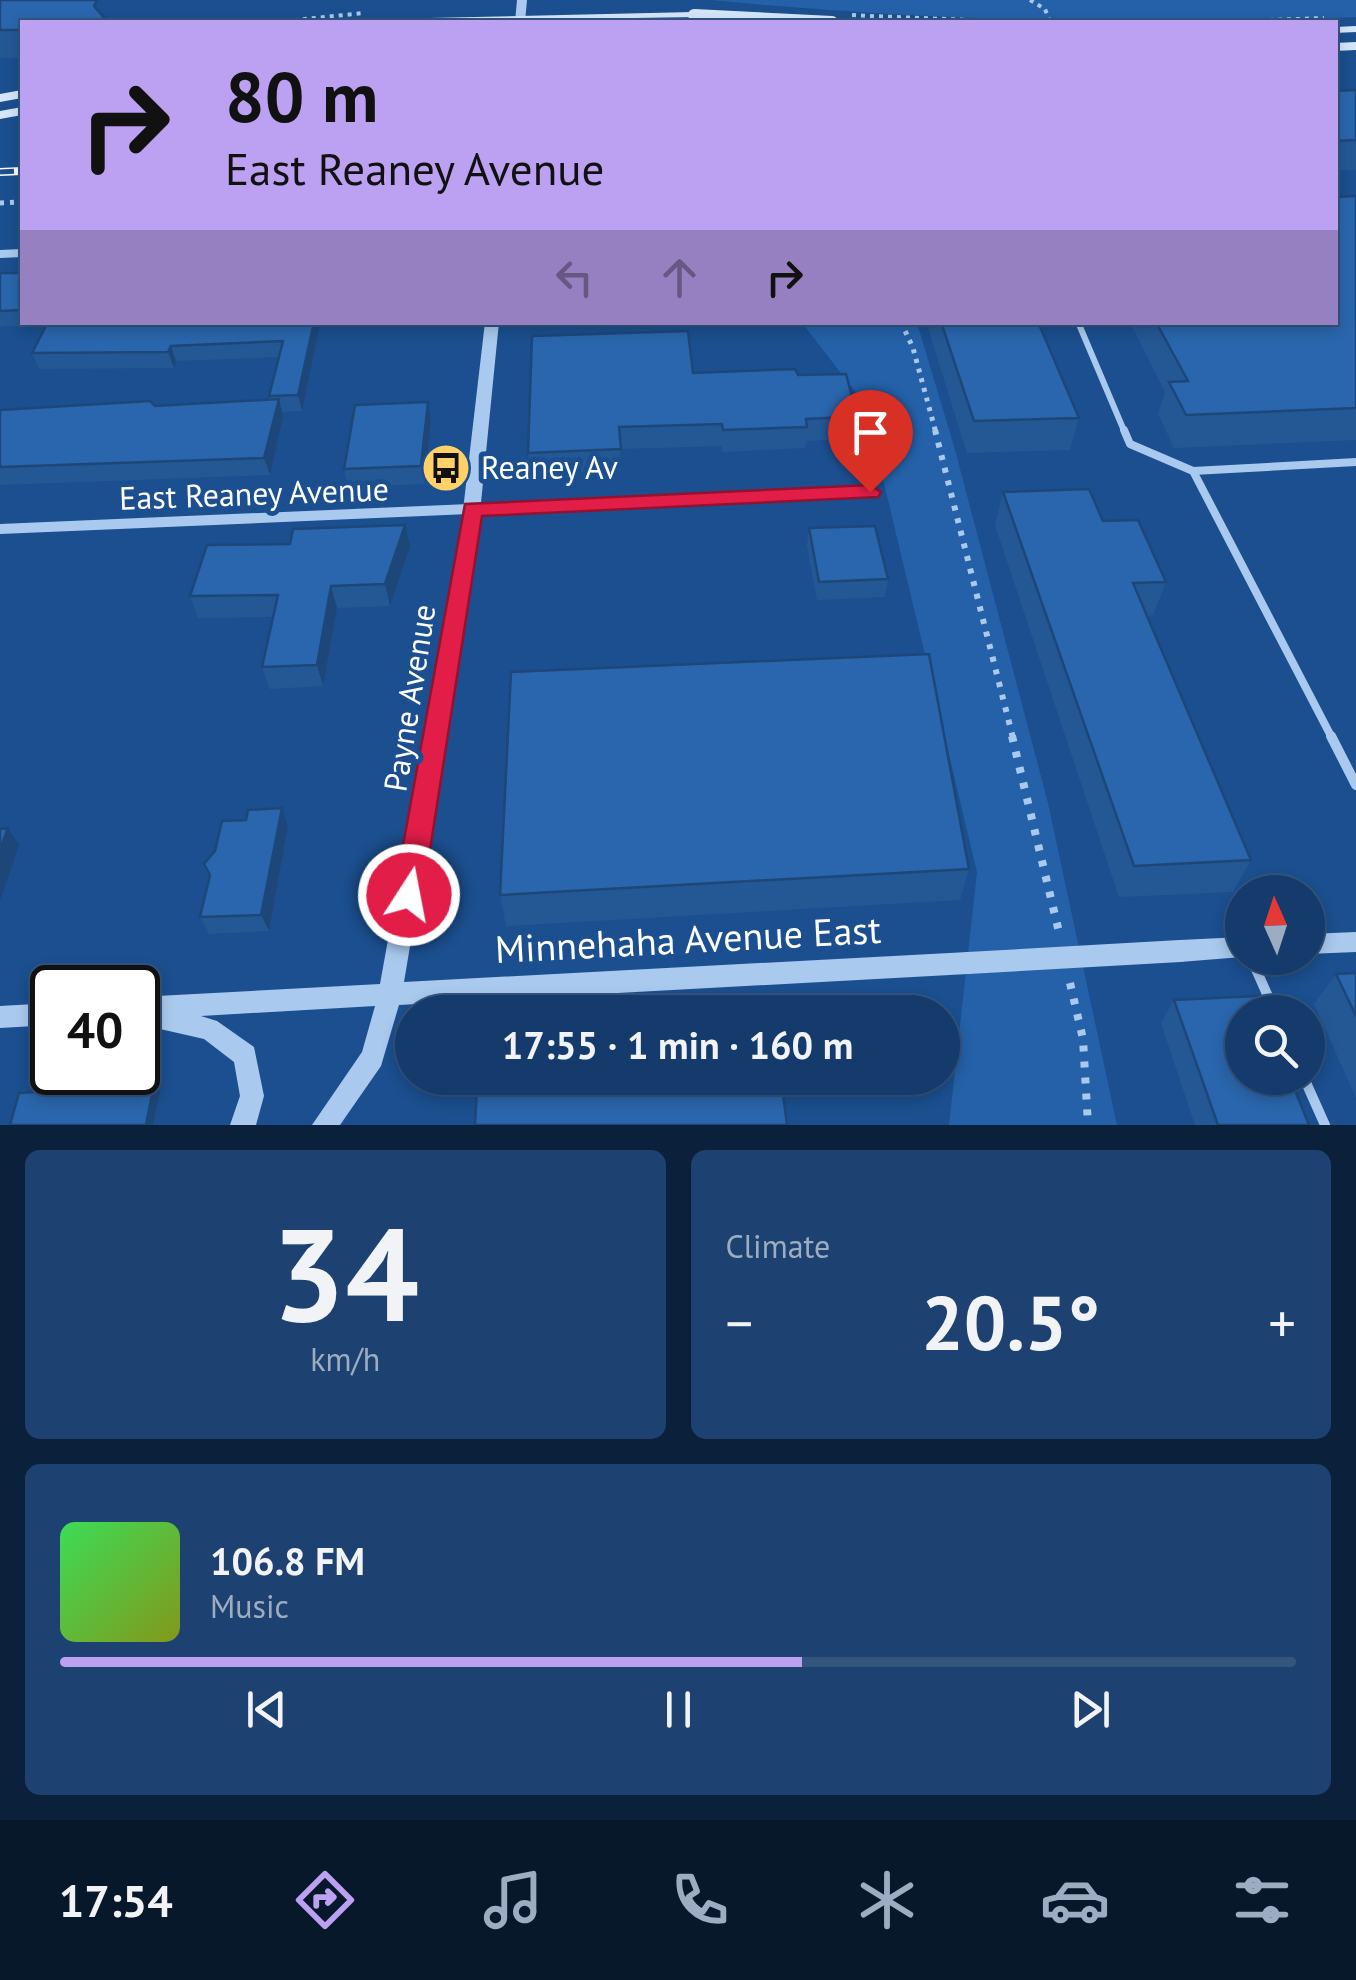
<!DOCTYPE html>
<html lang="en">
<head>
<meta charset="utf-8">
<style>
  :root { --surface:#143b6b; --page:#1d4271; --text:#f1f3f6; --muted:#9dadc1; --line:#33557e; --accent:#bca0f2 }
  body { margin:0; font-family:"PT Sans",sans-serif; background:var(--page); color:var(--text); height:100vh; display:flex; flex-direction:column; font-size:38px; white-space:nowrap }
  * { box-sizing:border-box; margin:0 }
  p { font-size:32px; color:var(--muted) }
  .icon { flex:none; width:55px; height:55px; fill:none; stroke:currentColor; stroke-width:2; stroke-linecap:round; stroke-linejoin:round }
  .map { position:relative; height:1125px; overflow:hidden }
  .sheet { display:flex; flex-direction:column; gap:25px; padding:25px; background:#0b203b; flex:1 }
  .sheet>* { flex:none }
  .hud { position:absolute; left:20px; top:20px; width:1318px; height:305px; border-radius:0px; box-shadow:0 5px 15px #0003,0 0 0 2px var(--line); background:#bca0f2; color:#111; overflow:hidden }
  .needle { width:65px; rotate:357deg }
  .buttons { position:absolute; left:1225px; top:875px; display:grid; gap:20px }
  .buttons a { display:grid; place-items:center; width:100px; height:100px; border-radius:50%; background:var(--surface); box-shadow:0 5px 15px #0003,0 0 0 2px var(--line); font-size:50px }
  .speed { position:absolute; left:30px; top:965px; display:flex; gap:20px; font-size:50px; font-weight:700; text-align:center }
  .speed>* { display:grid; place-content:center; width:130px; height:130px; border-radius:50%; background:var(--surface); box-shadow:0 5px 15px #0003,0 0 0 2px var(--line); line-height:1 }
  .speed .limit { border:5px solid #111; border-radius:15px; background:#fff; color:#111 }
  .pin { position:absolute; display:grid; place-items:center; width:85px; height:85px; color:#fff; margin:-102px -42px; border-radius:50% 50% 50% 0; rotate:-45deg; box-shadow:0 0 10px #0007 }
  .pin .icon { rotate:45deg }
  .me { position:absolute; width:110px; margin:-55px; rotate:11deg; stroke-linejoin:round; filter:drop-shadow(0 0 8px #0008) }
  .turn { display:flex; align-items:center; gap:35px; height:210px; padding:0 40px; font-size:45px }
  .turn .icon { width:130px; height:130px; stroke-width:2.5 }
  .turn b { display:block; font-size:70px; line-height:85px }
  .lanes { display:flex; align-items:center; height:95px; padding:0 40px; background:#0003; justify-content:center; gap:50px; direction:ltr }
  .lanes .off { opacity:.35 }
  .big { font-size:75px; font-weight:700; line-height:1.1 }
  .sheet .widget { flex:1; display:flex; flex-direction:column; justify-content:center; gap:15px; min-width:0; padding:0 35px; border-radius:15px; background:var(--page) }
  .sheet .dial { align-items:center; gap:0 }
  .dial b { font-size:130px; line-height:1 }
  .song { display:flex; align-items:center; gap:30px }
  .cover { width:120px; height:120px; border-radius:15px; background:linear-gradient(135deg,hsl(130 70% 55%),hsl(70 70% 35%)) }
  .played { height:10px; border-radius:5px; background:linear-gradient(90deg,var(--accent) 60%,var(--line) 60%) }
  .keys { display:flex; justify-content:space-around; direction:ltr }
  .heat { display:flex; justify-content:space-between; align-items:center; font-size:55px; direction:ltr }
  .sheet .tiles { flex:1; display:grid; gap:25px; grid-template-columns:1fr 1fr }
  .widget:last-child { grid-column:span 2 }
  .trip { position:absolute; left:395px; top:995px; width:565px; height:100px; border-radius:50px; background:var(--surface); box-shadow:0 5px 15px #0003,0 0 0 2px var(--line); font-weight:700; line-height:100px; text-align:center }
  .menu { display:flex; height:160px; justify-content:space-around; align-items:center; background:#08182b; color:var(--muted) }
  .menu .icon { width:70px; height:70px }
  .menu .current { color:var(--accent) }
  .menu b { font-size:45px; color:var(--text) }
  .map>svg:first-child { display:block }
</style>
</head>
<body>
<div class="map">
<svg width="1356" height="1125" viewBox="0 0 1356 1125">
  <rect width="100%" height="100%" fill="#1b4f8f"/>
  <path fill="#2461a8" d="M 710,0 L 1356,0 L 1356,17 C 1140,27 925,21 710,0 Z
    M 802,323 L 917,323 L 954,446 L 1048,803 L 1117,1125 L 949,1125 L 977,872 L 865,404 Z"/>
  <g fill="none" stroke-linecap="round" stroke-linejoin="round">
    <path stroke="#a9c9ee" stroke-width="4" stroke-dasharray="4 5" stroke-linecap="butt" d="M 1030,0 L 1045,9 L 1050,22
      M 870,16 L 1023,22
      M 276,22 L 364,13
      M 1215,22 L 1324,18"/>
    <path stroke="#a9c9ee" stroke-width="5" stroke-dasharray="4 6" stroke-linecap="butt" d="M 0,203 L 22,202
      M 901,322 L 913,348 L 936,433"/>
    <path stroke="#a9c9ee" stroke-width="6" stroke-dasharray="5 8" stroke-linecap="butt" d="M 935,430 L 1013,738"/>
    <path stroke="#a9c9ee" stroke-width="8" stroke-dasharray="6 10" stroke-linecap="butt" d="M 1012,736 L 1059,932
      M 1070,983 L 1083,1039 L 1088,1125"/>
    <path stroke="#a9c9ee" stroke-width="6" d="M 1078,322 L 1125,433"/>
    <path stroke="#a9c9ee" stroke-width="8" d="M 1124,430 L 1130,444 L 1193,471
      M 1332,738 L 1193,471 L 1356,462"/>
    <path stroke="#a9c9ee" stroke-width="10" d="M 1331,736 L 1356,785
      M 1251,958 L 1275,1012
      M 1304,1078 L 1325,1125"/>
    <path stroke="#a9c9ee" stroke-width="8" d="M 0,254 L 22,253"/>
    <path stroke="#a9c9ee" stroke-width="10" d="M 0,529 L 871,492"/>
    <path fill="#a9c9ee" fill-rule="evenodd" d="M 517,0 L 527,0 L 525,22 L 515,22 Z
      M 485,322 L 499,322 L 476,553 L 404,982 L 968,952 L 976,955 L 980,963 L 976,971 L 968,974 L 399,1005 L 381,1066 L 340,1125 L 312,1125 L 362,1052 L 375,1006 L 201,1016 L 217,1021 L 254,1047 L 264,1096 L 256,1125 L 230,1125 L 240,1096 L 234,1062 L 204,1039 L 138,1024 L 138,997 L 380,984 L 458,553 Z
      M 1356,932 L 1356,952 L 1308,954 L 1308,934 Z
      M 1242,937 L 1242,957 L 1180,962 L 1172,958 L 1169,951 L 1172,944 L 1180,940 Z
      M 52,1003 L 52,1025 L 0,1028 L 0,1006 Z"/>
    <path fill="#d6e6fa" fill-rule="evenodd" d="M 694,12 L 698,13 L 698,17 L 377,22 L 383,19 Z
      M 1356,26 L 1356,32 L 1335,33 L 1335,27 Z
      M 1356,42 L 1356,50 L 1335,51 L 1335,43 Z
      M 22,90 L 22,98 L 0,102 L 0,94 Z
      M 22,107 L 22,115 L 0,119 L 0,111 Z"/>
    <g stroke="#fff" stroke-width="8">
      <path id="rail" d="M 0,172 L 22,171"/>
    </g>
    <use href="#rail" stroke="#1b4f8f" stroke-width="5" stroke-dasharray="14" stroke-linecap="butt"/>
    <path stroke="#a9c9ee" stroke-width="4" stroke-dasharray="4 5" stroke-linecap="butt" d="M 852,15 L 870,16"/>
    <path stroke="#a9c9ee" stroke-width="22" d="M 968,963 L 1180,951"/>
    <path stroke="#d6e6fa" stroke-width="12" d="M 694,15 L 832,22"/>
  </g>
  <path fill="#245895" d="M 0,0 L 22,22 L 22,58 L 0,58 Z
    M 1356,90 L 1356,170 L 1335,170 L 1335,91 Z
    M 1356,196 L 1356,440 L 1174,448 L 1158,414 L 1165,392 L 1130,322 L 1335,322 Z
    M 0,273 L 22,273 L 22,322 L 328,322 L 328,325 L 320,325 L 302,411 L 282,412 L 283,417 L 270,475 L 0,485 L 0,410 L 155,406 L 270,400 L 269,396 L 279,357 L 176,361 L 174,368 L 39,369 L 32,353 L 47,326 L 0,326 Z
    M 926,322 L 1038,322 L 1079,418 L 1070,450 L 967,453 Z
    M 693,373 L 798,375 L 854,404 L 851,426 L 845,426 L 844,439 L 806,441 L 805,448 L 722,452 L 721,446 L 620,449 L 621,471 L 531,475 L 528,453 Z
    M 428,402 L 431,420 L 425,484 L 348,487 L 344,469 Z
    M 1003,492 L 1103,521 L 1166,582 L 1153,615 L 1147,616 L 1251,860 L 1233,892 L 1119,897 L 995,525 Z
    M 809,528 L 888,579 L 885,597 L 817,600 L 807,546 Z
    M 410,547 L 390,606 L 337,608 L 323,686 L 270,689 L 262,667 L 273,617 L 198,618 L 190,596 Z
    M 282,808 L 288,826 L 269,931 L 209,934 L 200,917 L 210,877 L 204,864 L 246,820 Z
    M 969,869 L 960,900 L 506,926 L 500,895 Z
    M 1356,973 L 1356,1098 L 1314,1004 L 1336,974 Z
    M 1174,1000 L 1309,1125 L 1195,1125 L 1161,1023 Z"/>
  <path fill="#1d4779" d="M 314,322 L 320,322 L 320,325 L 302,411 L 298,395 Z
    M 171,346 L 176,361 L 174,368 L 168,352 Z
    M 279,399 L 283,417 L 270,475 L 264,458 Z
    M 428,402 L 431,420 L 425,484 L 421,466 Z
    M 405,525 L 410,547 L 390,606 L 385,584 Z
    M 331,586 L 337,608 L 323,686 L 317,665 Z
    M 282,808 L 288,826 L 269,931 L 261,915 Z
    M 8,828 L 19,845 L 0,901 L 0,850 Z
    M 154,1084 L 160,1092 L 153,1125 L 146,1125 Z"/>
  <path fill="#2a66ad" stroke="#1d4779" stroke-width="2.5" d="M 0,0 L 97,0 L 94,6 L 107,21 L 22,22 L 22,30 L 0,30 Z
    M 1356,90 L 1356,140 L 1335,141 L 1335,91 Z
    M 1356,196 L 1356,408 L 1186,415 L 1169,382 L 1188,381 L 1156,322 L 1335,322 L 1335,197 Z
    M 0,273 L 22,273 L 22,310 L 0,311 Z
    M 48,322 L 314,322 L 298,395 L 269,396 L 283,341 L 171,346 L 168,352 L 32,353 Z
    M 941,322 L 1038,322 L 1079,418 L 974,421 Z
    M 688,331 L 693,373 L 795,369 L 798,375 L 846,374 L 854,404 L 843,404 L 846,417 L 806,419 L 807,427 L 723,430 L 722,424 L 619,427 L 621,449 L 528,453 L 532,336 Z
    M 279,399 L 264,458 L 0,467 L 0,410 L 150,401 L 155,406 Z
    M 428,402 L 421,466 L 344,469 L 355,405 Z
    M 1089,489 L 1103,521 L 1138,520 L 1166,582 L 1133,583 L 1251,860 L 1134,866 L 1003,492 Z
    M 405,525 L 385,584 L 331,586 L 317,665 L 262,667 L 278,595 L 190,596 L 207,545 L 290,544 L 293,529 Z
    M 875,526 L 888,579 L 819,582 L 809,528 Z
    M 929,654 L 969,869 L 500,895 L 511,672 Z
    M 282,808 L 261,915 L 200,917 L 210,875 L 204,864 L 215,851 L 222,821 L 246,820 L 248,810 Z
    M 8,828 L 0,850 L 0,829 Z
    M 1356,973 L 1356,1016 L 1336,974 Z
    M 1258,996 L 1264,1012 L 1242,1012 L 1242,1078 L 1290,1078 L 1309,1125 L 1218,1125 L 1174,1000 Z
    M 604,1078 L 781,1078 L 787,1125 L 475,1125 L 477,1086 Z
    M 154,1084 L 146,1125 L 10,1125 L 19,1093 Z"/>
  <path fill="#e11d48" stroke="#92132f" stroke-width="2.5" d="M 870,485 L 881,492 L 878,497 L 482,516 L 423,895 L 419,904 L 409,908 L 399,904 L 394,895 L 465,504 Z"/>
  <defs>
    <g id="bus-disc" transform="scale(2.5)"><circle r="9.5" fill="#ffd166" stroke="#1b4f8f"/><path d="M-5-6H5V4H4V6H2V4H-2V6H-4V4H-5ZM-3.5-4V0h7V-4ZM-3.5 1.2v1.5H-2V1.2ZM2 1.2v1.5H3.5V1.2Z" fill="#111"/></g>
  </defs>
  <g fill-rule="evenodd">
    <use href="#bus-disc" x="446" y="468"/>
  </g>
  <g text-anchor="middle" stroke-width="10" stroke-linejoin="round" paint-order="stroke">
    <g font-size="32" fill="#fff" stroke="#1b4f8f" text-anchor="start">
      <text x="481" y="479">Reaney Av</text>
    </g>
    <g font-size="32" fill="#fff" stroke="#1b4f8f">
      <text transform="translate(254 494) rotate(-2)" y="11">East Reaney Avenue</text>
      <text transform="translate(410 698) rotate(-81)" y="11">Payne Avenue</text>
    </g>
    <g font-size="38" fill="#fff" stroke="#1b4f8f">
      <text transform="translate(688 940) rotate(-3)" y="13">Minnehaha Avenue East</text>
    </g>
  </g>
</svg>
<div class="buttons">
<a><svg class="needle" viewBox="-14 -14 28 28"><path d="M0-13l5 13h-10z" fill="#e53935"/><path d="M0 13l5-13h-10z" fill="#9dadc1"/></svg></a>
<a><svg class="icon" aria-label="search" viewBox="0 0 24 24"><circle cx="10" cy="10" r="6"/><path d="M15 15l6 6"/></svg></a>
</div>
<div class="speed"><div class="limit">40</div></div>
<div class="pin" style="left:870px;top:492px;background:#d93025"><svg class="icon" aria-label="arrive" viewBox="0 0 24 24"><path d="M6 21V4h12l-3 4 3 4H6"/></svg></div>
<svg class="me" style="left:409px;top:895px" viewBox="-20 -20 40 40"><circle r="17" fill="#e11d48" stroke="#fff" stroke-width="3"/><path d="M0-11L8 9 0 5-8 9z" fill="#fff"/></svg>
<div class="trip">17:55 · 1 min · 160 m</div>
<div class="hud">
<div class="turn"><svg class="icon" aria-label="right" viewBox="0 0 24 24"><path d="M7 20v-9h11M14 6l5 5-5 5"/></svg><div><b>80 m</b>East Reaney Avenue</div></div>
<div class="lanes"><svg class="icon off" aria-label="left" viewBox="0 0 24 24"><path d="M17 20v-9H6M10 6l-5 5 5 5"/></svg><svg class="icon off" aria-label="ahead" viewBox="0 0 24 24"><path d="M12 20V5M6 11l6-6 6 6"/></svg><svg class="icon" aria-label="right" viewBox="0 0 24 24"><path d="M7 20v-9h11M14 6l5 5-5 5"/></svg></div>
</div>
</div>
<section class="sheet">
<div class="tiles">
<div class="widget dial"><b>34</b><p>km/h</p></div>
<div class="widget"><p>Climate</p>
<div class="heat"><a>−</a><b class="big">20.5°</b><a>+</a></div>
</div>
<div class="widget">
<div class="song"><i class="cover"></i><div><b>106.8 FM</b><p>Music</p></div></div>
<div class="played"></div>
<div class="keys"><svg class="icon" aria-label="previous" viewBox="0 0 24 24"><path d="M18 5L8 12l10 7zM5 5v14"/></svg><svg class="icon" aria-label="pause" viewBox="0 0 24 24"><path d="M8 5v14M16 5v14"/></svg><svg class="icon" aria-label="next" viewBox="0 0 24 24"><path d="M6 5l10 7-10 7zM19 5v14"/></svg></div>
</div>
</div>
</section>
<nav class="menu">
<b>17:54</b>
<svg class="icon current" aria-label="directions" viewBox="0 0 24 24"><path d="M12 3l9 9-9 9-9-9zM9 14v-3h6M13 9l2 2-2 2"/></svg>
<svg class="icon" aria-label="music" viewBox="0 0 24 24"><path d="M9 18V5l10-2v13"/><circle cx="6" cy="18" r="3"/><circle cx="16" cy="16" r="3"/></svg>
<svg class="icon" aria-label="phone" viewBox="0 0 24 24"><path d="M5 4h4l2 5-3 2q2 4 5 5l2-3 5 2v4C11 20 4 13 5 4z"/></svg>
<svg class="icon" aria-label="climate" viewBox="0 0 24 24"><path d="M12 3v18M4 7l16 10M4 17L20 7"/></svg>
<svg class="icon" aria-label="car" viewBox="0 0 24 24"><path d="M5 17H2v-5l4-1 3-4h7l3 4 3 1v5h-3M9 17h6M6 11h13"/><circle cx="7" cy="17" r="2"/><circle cx="17" cy="17" r="2"/></svg>
<svg class="icon" aria-label="filters" viewBox="0 0 24 24"><path d="M4 7h16M4 17h16"/><circle cx="9" cy="7" r="2"/><circle cx="15" cy="17" r="2"/></svg>
</nav>
</body>
</html>
